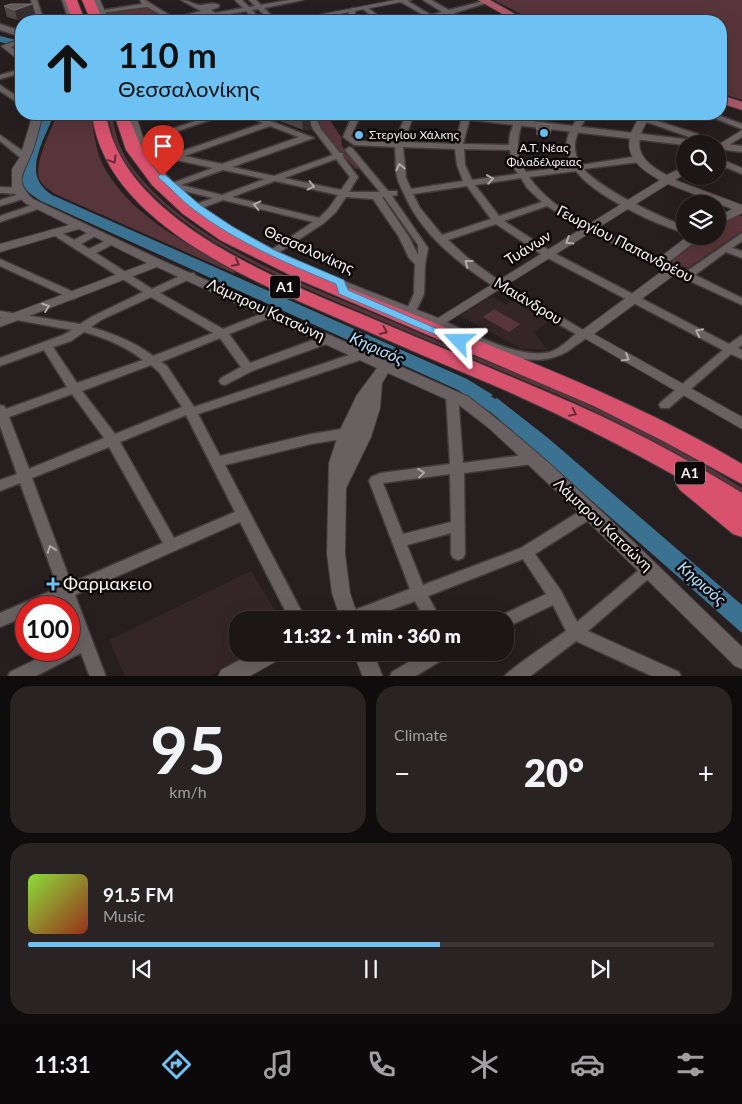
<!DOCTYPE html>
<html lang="en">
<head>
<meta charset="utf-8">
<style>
  :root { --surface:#1c1617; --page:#292324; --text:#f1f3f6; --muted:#a09fa1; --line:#3a3536; --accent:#6dc2f3 }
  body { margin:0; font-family:Lato,sans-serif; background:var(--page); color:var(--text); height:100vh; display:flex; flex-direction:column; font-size:19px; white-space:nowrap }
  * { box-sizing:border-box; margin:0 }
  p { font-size:16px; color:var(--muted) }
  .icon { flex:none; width:28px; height:28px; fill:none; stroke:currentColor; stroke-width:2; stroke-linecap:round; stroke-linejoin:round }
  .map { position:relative; height:676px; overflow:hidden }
  .panel { display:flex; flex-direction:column; gap:10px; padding:10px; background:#0f0c0d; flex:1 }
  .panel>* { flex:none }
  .banner { position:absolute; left:15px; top:15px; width:712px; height:105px; border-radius:20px; box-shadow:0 5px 20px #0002,0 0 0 1px var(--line); background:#6dc2f3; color:#111; overflow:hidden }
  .buttons { position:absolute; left:676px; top:135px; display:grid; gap:10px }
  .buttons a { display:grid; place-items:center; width:50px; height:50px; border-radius:50%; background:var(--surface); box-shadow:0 5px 20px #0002,0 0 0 1px var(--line); font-size:25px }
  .speed { position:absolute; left:15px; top:596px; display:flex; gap:10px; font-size:25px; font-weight:700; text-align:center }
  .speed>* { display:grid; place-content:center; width:65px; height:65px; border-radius:50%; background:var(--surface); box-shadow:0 5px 20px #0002,0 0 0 1px var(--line); line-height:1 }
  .speed .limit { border:8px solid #d22; background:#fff; color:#111 }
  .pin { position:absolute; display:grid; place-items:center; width:42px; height:42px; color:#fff; margin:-51px -21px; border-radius:50% 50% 50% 0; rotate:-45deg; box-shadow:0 0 5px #0007 }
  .pin .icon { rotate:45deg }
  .me { position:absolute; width:55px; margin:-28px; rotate:293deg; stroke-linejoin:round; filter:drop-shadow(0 0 4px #0008) }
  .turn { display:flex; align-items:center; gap:18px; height:105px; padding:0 20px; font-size:22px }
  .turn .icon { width:65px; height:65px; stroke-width:2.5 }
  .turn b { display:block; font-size:35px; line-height:42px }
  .big { font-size:38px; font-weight:800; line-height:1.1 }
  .panel .card { flex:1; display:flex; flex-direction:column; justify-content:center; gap:8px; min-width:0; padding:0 18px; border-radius:20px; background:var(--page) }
  .panel .dial { align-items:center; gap:0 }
  .dial b { font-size:65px; line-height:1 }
  .song { display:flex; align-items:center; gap:15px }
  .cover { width:60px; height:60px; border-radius:8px; background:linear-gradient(135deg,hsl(90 70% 55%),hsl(10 70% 35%)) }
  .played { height:5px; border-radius:2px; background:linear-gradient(90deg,var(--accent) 60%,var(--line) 60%) }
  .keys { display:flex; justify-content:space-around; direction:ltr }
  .heat { display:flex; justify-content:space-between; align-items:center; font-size:28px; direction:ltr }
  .panel .tiles { flex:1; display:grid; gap:10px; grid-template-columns:1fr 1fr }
  .card:last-child { grid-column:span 2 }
  .trip { position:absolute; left:229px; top:611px; width:285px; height:50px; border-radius:20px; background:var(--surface); box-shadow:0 5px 20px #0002,0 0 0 1px var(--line); font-weight:800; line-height:50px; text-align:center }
  .tab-bar { display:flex; height:80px; justify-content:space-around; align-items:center; background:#0b0909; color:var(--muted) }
  .tab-bar .icon { width:35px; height:35px }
  .tab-bar .on { color:var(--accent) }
  .tab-bar b { font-size:22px; color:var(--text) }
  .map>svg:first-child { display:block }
</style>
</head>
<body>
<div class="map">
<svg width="742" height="677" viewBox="0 0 742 677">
  <rect width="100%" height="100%" fill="#261e1f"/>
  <path fill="#342628" d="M 491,296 L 506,305 L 511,300 L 516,303 L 519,301 L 542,314 L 540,316 L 549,322 L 534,332 L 547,349 L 522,349 L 460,316 Z
    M 251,571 L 281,620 L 238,620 L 238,652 L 252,653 L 210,676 L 125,676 L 109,640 Z"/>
  <path fill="#58353a" d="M 494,0 L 742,0 L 742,100 L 721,93 L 721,21 L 534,21 Z
    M 147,6 L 167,20 L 111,21 L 107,13 Z
    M 57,114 L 91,114 C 94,134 96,155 107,172 C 136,220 191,245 237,272 L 233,273 L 55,194 C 50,190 41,185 39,178 C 34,162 52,129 57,114 Z
    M 108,114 L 112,114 C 115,132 119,148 129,163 C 182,238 289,278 370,312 C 429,338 489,362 548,387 C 615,415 681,449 742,488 L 742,492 C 680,453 614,419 547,390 C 487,365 427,340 368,315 C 286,280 178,239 126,163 C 115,148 111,132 108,114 Z
    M 313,114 L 326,114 L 341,137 L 342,146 L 361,168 L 356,169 L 329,141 Z
    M 735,214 L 742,216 L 742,231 L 688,268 L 673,263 L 671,261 L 704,236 L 718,236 L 718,226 Z
    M 494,309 L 520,324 L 509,332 L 483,317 Z"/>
  <path fill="#3c7291" d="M 42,114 L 54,114 C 44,142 20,174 52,195 L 467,379 L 493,395 L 480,403 L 458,390 L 41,201 C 33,196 22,189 21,178 C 20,163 36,128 42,114 Z
    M 497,398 L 548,438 L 742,605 L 742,633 L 484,406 Z"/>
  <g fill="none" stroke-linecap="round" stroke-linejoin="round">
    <path fill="#3c7291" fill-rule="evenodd" d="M 0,36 L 21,41 L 21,47 L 0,42 Z
      M 467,382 L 473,384 L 514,412 L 517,416 L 514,420 L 508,422 L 502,420 L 461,392 L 458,388 L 461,384 Z"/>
    <g stroke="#423b3c" stroke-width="3">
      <path id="minor" d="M 31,0 L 37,0 L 44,21 L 38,21 Z
        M 62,0 L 68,0 L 75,21 L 69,21 Z
        M 140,0 L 145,0 L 174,18 L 201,11 L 181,0 C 188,0 191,3 198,5 C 205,6 211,1 219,5 L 219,7 L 211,10 L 215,13 L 243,8 L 235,0 L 242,0 L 249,7 L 255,6 L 249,0 L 256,0 L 261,5 L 289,0 L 303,0 L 264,8 L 277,21 L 271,21 L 258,9 L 252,10 L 262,21 L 256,21 L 246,11 L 220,16 L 224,19 L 221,21 L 206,14 L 178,21 L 166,21 L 168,19 L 147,7 L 101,13 L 98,11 L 142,4 Z
        M 401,0 L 406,0 L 431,15 L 442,12 L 423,0 L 431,0 L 449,10 L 487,0 L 490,2 L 454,13 L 467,21 L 460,21 L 447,14 L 436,17 L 437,19 L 434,21 L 429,19 L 411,21 L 425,16 L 401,2 Z
        M 365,6 L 367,7 L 385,21 L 378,21 L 363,9 L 362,8 Z
        M 353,8 L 356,10 L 352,21 L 346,21 L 350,10 Z
        M 515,16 L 517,17 L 517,19 L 502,21 Z
        M 21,69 L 21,73 L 0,79 L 0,75 Z
        M 0,85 L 21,99 L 21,105 L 0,91 Z
        M 138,114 L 150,114 L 131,120 L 127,118 Z
        M 217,114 L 228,114 L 142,143 L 139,143 L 135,141 Z
        M 242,114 L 253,114 L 314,138 L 232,167 L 274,176 L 333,155 L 313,129 L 306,114 L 314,114 L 321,129 L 340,153 L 343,153 L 343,157 L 358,177 L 349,192 L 380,192 L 345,150 L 349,147 L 352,148 L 388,191 L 397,191 L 397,195 L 392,196 L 428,248 L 425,265 L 424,294 L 415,313 L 407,313 L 406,311 L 414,294 L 415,264 L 409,258 L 399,237 L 373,199 L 346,197 L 336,212 L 324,223 L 272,257 L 268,256 L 267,254 L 268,252 L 313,222 L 223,200 L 199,209 L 193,209 L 193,205 L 213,198 L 168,187 L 167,185 L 213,168 L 144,153 L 140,150 L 144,147 L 174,154 L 263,123 ZM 270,126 L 299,137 L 222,164 L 184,156 ZM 336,159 L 350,177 L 341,190 L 284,178 ZM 223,170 L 265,179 L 222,195 L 181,185 ZM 275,181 L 338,195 L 329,208 L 319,218 L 232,197 ZM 382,197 L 384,197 L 418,245 L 418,255 L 409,237 Z
        M 353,114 L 361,114 L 351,136 L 356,141 L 395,142 L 406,114 L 414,114 L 404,142 L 455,144 L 463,114 L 471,114 L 463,144 L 509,145 L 510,134 L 517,114 L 525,114 C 518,133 513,154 526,172 L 573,166 C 560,147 568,130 581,114 L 589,114 C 578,130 568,146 581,165 L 639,156 L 643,159 L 639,162 L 584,169 L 586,172 C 615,197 650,211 685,227 L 685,233 C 656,225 593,195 576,171 L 529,177 C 556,217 621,240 664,260 L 665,262 L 664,264 L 656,264 L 591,233 L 547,206 L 504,221 L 552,252 L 729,344 L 742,335 L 742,345 L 738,348 L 742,350 L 742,359 L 731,354 L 669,408 L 661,408 L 659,405 L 661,402 L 723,350 L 544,256 L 496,224 L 448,240 L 468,258 L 498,280 L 590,334 C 586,339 580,342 575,346 C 533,380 477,343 435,325 L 433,323 L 435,321 L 443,321 C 471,332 519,360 550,352 C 560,349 568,340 576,334 C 518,301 435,261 406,198 C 403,191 399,185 397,177 C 395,168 396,157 395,147 L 354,145 L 343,137 ZM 403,147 L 455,149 L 457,165 L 463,181 L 411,189 L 406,178 ZM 464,149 L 510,150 L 513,167 L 518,174 L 472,180 L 465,165 ZM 521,178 L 527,188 L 542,202 L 499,216 L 475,185 ZM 467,186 L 491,219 L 442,235 L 420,208 L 413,194 Z
        M 624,114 L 635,114 L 698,134 L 705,144 L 697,144 L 692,138 Z
        M 704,114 L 715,114 L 742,124 L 742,129 Z
        M 0,135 L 28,155 L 28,159 L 22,159 L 0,141 Z
        M 718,158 L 742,168 L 742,174 L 718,164 Z
        M 0,187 L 18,188 L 23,191 L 18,194 L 0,193 Z
        M 23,193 L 26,194 L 26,198 L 0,206 L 0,200 Z
        M 38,203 L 43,206 L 41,208 L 0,222 L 0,216 Z
        M 55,229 L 74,240 L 91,231 L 97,231 L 99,233 L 97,235 L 81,244 L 89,249 L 109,239 L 115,239 L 117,241 L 115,243 L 96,253 L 152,289 L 186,273 L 194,273 L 195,275 L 194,277 L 160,293 L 223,329 L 269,311 L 277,311 L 278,313 L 277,315 L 229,334 L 250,363 L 324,336 L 332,336 L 334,339 L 332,342 L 252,371 L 225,385 L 221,384 L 219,381 L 221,378 L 241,367 L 220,338 L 161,362 L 167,366 L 194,407 L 358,352 L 366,352 L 368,355 L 366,358 L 198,414 L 220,456 L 311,434 L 354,427 L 358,429 L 360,432 L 358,435 L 354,437 L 311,444 L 225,465 L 306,620 L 290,620 L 240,522 L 75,595 L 106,677 L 90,677 L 81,653 L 34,677 L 8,677 L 10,672 L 55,650 L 69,650 L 69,644 L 77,640 L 69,618 L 69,608 L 65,608 L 62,600 L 46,608 L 26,608 L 26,616 L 0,627 L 0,613 L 58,588 L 20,483 L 0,491 L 0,480 L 17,474 L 0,426 L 0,405 L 4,406 L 6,409 L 67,387 L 44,350 L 0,366 L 0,358 L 63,335 L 72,330 L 0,317 L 0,311 L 80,324 L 93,316 L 143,292 L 52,234 L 50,232 L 52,230 ZM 151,297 L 213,333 L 153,356 C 135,342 114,334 91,327 L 101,320 ZM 84,332 C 105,338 125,346 143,360 L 77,383 L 53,347 L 71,341 ZM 151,365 L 159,372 L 182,407 L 115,434 L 82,391 ZM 72,394 L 104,438 L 29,469 L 9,417 ZM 186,415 L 235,512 L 174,538 L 120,442 ZM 109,447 L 163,543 L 71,583 L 32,478 Z
        M 742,233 L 742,241 L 732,248 L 742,251 L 742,258 L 726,252 L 695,275 L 742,298 L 742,305 L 683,278 L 669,269 L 674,266 L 687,271 Z
        M 0,259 L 78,294 L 79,296 L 74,299 L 70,298 L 0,266 Z
        M 452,391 L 456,392 L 458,395 L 463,463 L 532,454 L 537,456 L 539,459 L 537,462 L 532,464 L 464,473 L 465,554 L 463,558 L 458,560 L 453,558 L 451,554 L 451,533 L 407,545 L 423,585 L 521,548 L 585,508 L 590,507 L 595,508 L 597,512 L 595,516 L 535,554 L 561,591 L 577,622 L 645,565 L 650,563 L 655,565 L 657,569 L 655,573 L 588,631 L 679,672 L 681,677 L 654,677 L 576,641 L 529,677 L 504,677 C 507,671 556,638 566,631 L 553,605 L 505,628 L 505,620 L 498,620 L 500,616 L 546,594 L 523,559 L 428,596 L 441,620 L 425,620 L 415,601 L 364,620 L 342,620 L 344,614 L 410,589 L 369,481 L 371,477 L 381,473 L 450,464 L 446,395 L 448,392 ZM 450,474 L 451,522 L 403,534 L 383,483 Z
        M 426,652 L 449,652 L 447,657 L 414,677 L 390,677 L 392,672 Z"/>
    </g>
    <g stroke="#423b3c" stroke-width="2">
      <path id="tertiary" d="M 92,0 L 100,0 L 109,21 L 101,21 Z
        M 395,0 L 412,0 L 303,21 L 287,21 Z
        M 21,39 L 21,44 L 11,47 L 21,55 L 21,62 L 1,46 Z
        M 33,114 L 43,114 C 39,128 36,144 30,157 C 22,175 15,182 33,199 L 161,260 L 469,397 C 567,472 653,562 742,647 L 742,669 L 735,666 L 568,502 L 490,429 L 459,405 L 388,373 L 382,383 L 380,408 L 371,437 L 346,488 L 345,554 L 350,593 L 359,620 L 341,620 L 332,593 L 327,554 L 329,463 L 339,432 L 357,395 L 377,368 L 157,267 L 0,327 L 0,318 L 147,263 L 79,229 L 0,252 L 0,244 L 69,225 L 25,203 L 12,191 L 12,169 L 20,157 Z
        M 125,114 L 135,114 C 140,126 143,141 150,153 C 199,233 353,284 438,318 L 660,180 C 628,163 619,144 642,114 L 652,114 C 631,143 636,159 667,175 L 685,166 L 685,174 L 675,180 L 742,205 L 742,213 L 718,225 L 718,217 L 732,209 L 668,184 L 439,327 L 302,272 L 253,248 L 208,221 L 170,190 L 142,155 Z
        M 742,130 L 742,137 L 718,152 L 718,145 Z
        M 688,236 L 702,236 L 669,262 L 680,269 L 678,272 L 594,334 L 742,417 L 742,429 L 577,334 L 665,269 L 654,262 Z
        M 255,652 L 285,652 L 282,658 L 248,677 L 218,677 L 221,670 Z
        M 353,652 L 373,652 L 383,677 L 363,677 Z"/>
    </g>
    <g stroke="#423b3c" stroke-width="3">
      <path id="secondary" d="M 0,24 L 21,31 L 21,37 L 0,30 Z
        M 441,114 L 471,114 L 702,141 L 707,144 L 685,145 L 446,117 Z
        M 718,143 L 742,146 L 742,152 L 718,149 L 718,144 L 714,144 Z"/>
    </g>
    <g stroke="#423b3c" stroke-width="2">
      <path id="primary" d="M 478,0 L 490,0 L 527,21 L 515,21 Z
        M 721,95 L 742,102 L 742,110 L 721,103 Z"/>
    </g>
    <g stroke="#423b3c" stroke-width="2">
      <path id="motorway" d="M 65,0 L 77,0 L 85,21 L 73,21 Z
        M 82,0 L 94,0 L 103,21 L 91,21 Z
        M 92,114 L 106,114 C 122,222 285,282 373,319 C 432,344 491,368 549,393 C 616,421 681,455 742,493 L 742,537 L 733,534 L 680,490 L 676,484 L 679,478 C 621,445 561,415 500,388 C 448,366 396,344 344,321 C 256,282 105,224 92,114 Z
        M 114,114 L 128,114 C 137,138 145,161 164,179 C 226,243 317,275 398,308 C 514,356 633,399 742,464 L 742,484 L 665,442 L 594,406 L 302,281 L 220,240 L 183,214 L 152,185 L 126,150 Z"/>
    </g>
    <use href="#minor" fill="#696061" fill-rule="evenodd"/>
    <use href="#tertiary" fill="#696061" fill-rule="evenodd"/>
    <use href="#secondary" fill="#696061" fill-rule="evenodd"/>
    <use href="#primary" fill="#ac5869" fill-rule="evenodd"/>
    <use href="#motorway" fill="#d8526e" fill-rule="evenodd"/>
  </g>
  <path fill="#4e4647" d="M 4,6 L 34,14 L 17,20 L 7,17 Z
    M 267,114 L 309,114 L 311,129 L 303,130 L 267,116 Z
    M 536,129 L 552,131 L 549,137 L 536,135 Z"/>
  <path fill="#362e2f" d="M 32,4 L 34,14 L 17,20 L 15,10 Z
    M 310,117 L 311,129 L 303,130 L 302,118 Z"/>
  <path fill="#605859" stroke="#787071" d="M 11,4 L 32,4 L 15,10 L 4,6 Z
    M 291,114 L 309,114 L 310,117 L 302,118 Z
    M 539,124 L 552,125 L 550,131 L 536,129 Z"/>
  <defs><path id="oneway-chevron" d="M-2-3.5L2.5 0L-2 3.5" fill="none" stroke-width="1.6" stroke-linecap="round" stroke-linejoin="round" transform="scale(1.25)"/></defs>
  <g stroke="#682a37">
    <use href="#oneway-chevron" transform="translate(113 160) rotate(59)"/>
    <use href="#oneway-chevron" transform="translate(236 263) rotate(28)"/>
    <use href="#oneway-chevron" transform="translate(384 331) rotate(23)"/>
    <use href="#oneway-chevron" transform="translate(573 413) rotate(26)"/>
  </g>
  <g stroke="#b0a9aa">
    <use href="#oneway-chevron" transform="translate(400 167) rotate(-103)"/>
    <use href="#oneway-chevron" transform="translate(490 179) rotate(-8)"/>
    <use href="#oneway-chevron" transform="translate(311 186) rotate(13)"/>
    <use href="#oneway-chevron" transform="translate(257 205) rotate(-166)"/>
    <use href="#oneway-chevron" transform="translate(569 241) rotate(148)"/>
    <use href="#oneway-chevron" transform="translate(468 263) rotate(-143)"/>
    <use href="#oneway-chevron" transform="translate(46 307) rotate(-20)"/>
    <use href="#oneway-chevron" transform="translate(699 332) rotate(-153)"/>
    <use href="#oneway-chevron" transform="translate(626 358) rotate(30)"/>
    <use href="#oneway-chevron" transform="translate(421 473) rotate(-7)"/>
    <use href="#oneway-chevron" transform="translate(51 549) rotate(-110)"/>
  </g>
  <path fill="#6dc2f3" stroke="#477e9e" d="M 163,173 L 200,205 L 233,227 L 276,251 L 344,280 L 348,290 L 465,341 L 463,343 L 455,343 L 339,294 L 336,284 C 286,263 236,242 193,209 C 181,200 171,188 159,178 L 158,176 Z"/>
  <g fill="#6dc2f3" stroke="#0d090a" stroke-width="2">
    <circle cx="544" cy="133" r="5"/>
    <circle cx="359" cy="135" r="5"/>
    <path d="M50.5 576.5h5v5h5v5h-5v5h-5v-5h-5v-5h5z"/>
  </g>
  <g text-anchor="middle" stroke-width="5" stroke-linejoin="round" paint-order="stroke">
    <g font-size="12" fill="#f7f2f2" stroke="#0d090a" text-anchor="start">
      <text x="369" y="139">Στεργίου Χάλκης</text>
      <text x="544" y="152" text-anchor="middle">Α.Τ. Νέας<tspan x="544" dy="14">Φιλαδέλφειας</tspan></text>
    </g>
    <g fill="#0d090a" stroke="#b1acac" stroke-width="1">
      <rect x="270" y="275.5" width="30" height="23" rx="4"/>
      <rect x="675" y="461.5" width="30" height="23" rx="4"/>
    </g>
    <g font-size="14" font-weight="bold" fill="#f7f2f2">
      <text x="285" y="292">Α1</text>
      <text x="690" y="478">Α1</text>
    </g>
    <g font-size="15" fill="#f7f2f2" stroke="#0d090a">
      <text transform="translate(625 244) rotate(27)" y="5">Γεωργίου Παπανδρέου</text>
      <text transform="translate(528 248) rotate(-32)" y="5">Τυάνων</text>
      <text transform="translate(309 250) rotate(24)" y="5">Θεσσαλονίκης</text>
      <text transform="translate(528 301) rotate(31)" y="5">Μαιάνδρου</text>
      <text transform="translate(266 310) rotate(25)" y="5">Λάμπρου Κατσώνη</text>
      <text transform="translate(603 525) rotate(43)" y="5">Λάμπρου Κατσώνη</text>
    </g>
    <g font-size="16" font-style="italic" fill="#b1e1fe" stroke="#0d090a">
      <text transform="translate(377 348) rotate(24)" y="6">Κηφισός</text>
      <text transform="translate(702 583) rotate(41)" y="6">Κηφισός</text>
    </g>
    <g font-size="18" fill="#f7f2f2" stroke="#0d090a" text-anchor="start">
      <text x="63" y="590">Φαρμακειο</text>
    </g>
  </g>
</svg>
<div class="buttons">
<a><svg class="icon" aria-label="search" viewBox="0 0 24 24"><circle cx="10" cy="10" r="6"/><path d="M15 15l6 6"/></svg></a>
<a><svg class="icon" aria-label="layers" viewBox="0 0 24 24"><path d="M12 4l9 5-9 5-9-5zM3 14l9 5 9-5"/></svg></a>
</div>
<div class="speed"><div class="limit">100</div></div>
<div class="pin" style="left:163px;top:176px;background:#d93025"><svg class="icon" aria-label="arrive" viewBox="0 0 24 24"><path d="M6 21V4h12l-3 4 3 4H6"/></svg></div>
<svg class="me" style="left:459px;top:341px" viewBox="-20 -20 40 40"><path d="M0-17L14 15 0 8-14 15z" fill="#6dc2f3" stroke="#fff" stroke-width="4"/></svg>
<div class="trip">11:32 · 1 min · 360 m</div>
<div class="banner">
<div class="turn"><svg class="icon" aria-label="ahead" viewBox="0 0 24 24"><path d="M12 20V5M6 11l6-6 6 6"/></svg><div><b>110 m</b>Θεσσαλονίκης</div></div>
</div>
</div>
<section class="panel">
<div class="tiles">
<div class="card dial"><b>95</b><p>km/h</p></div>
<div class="card"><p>Climate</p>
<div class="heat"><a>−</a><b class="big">20°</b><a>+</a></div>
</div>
<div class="card">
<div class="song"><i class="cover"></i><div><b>91.5 FM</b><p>Music</p></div></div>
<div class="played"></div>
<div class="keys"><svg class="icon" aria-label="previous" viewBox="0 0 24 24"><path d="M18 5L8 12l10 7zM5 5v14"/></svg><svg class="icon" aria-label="pause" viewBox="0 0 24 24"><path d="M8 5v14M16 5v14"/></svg><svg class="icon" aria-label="next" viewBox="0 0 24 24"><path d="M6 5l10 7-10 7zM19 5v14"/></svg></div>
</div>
</div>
</section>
<nav class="tab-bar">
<b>11:31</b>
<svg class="icon on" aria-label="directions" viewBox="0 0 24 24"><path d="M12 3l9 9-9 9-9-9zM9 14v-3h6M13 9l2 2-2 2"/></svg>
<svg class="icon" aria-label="music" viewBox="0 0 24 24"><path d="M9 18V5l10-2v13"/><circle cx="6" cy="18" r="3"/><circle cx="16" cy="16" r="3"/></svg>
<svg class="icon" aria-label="phone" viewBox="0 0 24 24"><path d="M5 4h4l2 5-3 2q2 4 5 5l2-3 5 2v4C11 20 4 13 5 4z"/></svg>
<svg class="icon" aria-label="climate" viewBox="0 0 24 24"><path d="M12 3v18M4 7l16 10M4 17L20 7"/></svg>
<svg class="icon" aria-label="car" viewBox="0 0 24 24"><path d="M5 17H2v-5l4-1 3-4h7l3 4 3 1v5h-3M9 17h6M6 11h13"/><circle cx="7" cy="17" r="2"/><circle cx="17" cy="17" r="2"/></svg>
<svg class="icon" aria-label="filters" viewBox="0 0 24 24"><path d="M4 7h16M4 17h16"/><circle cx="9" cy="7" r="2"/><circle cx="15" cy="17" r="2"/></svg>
</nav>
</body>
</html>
